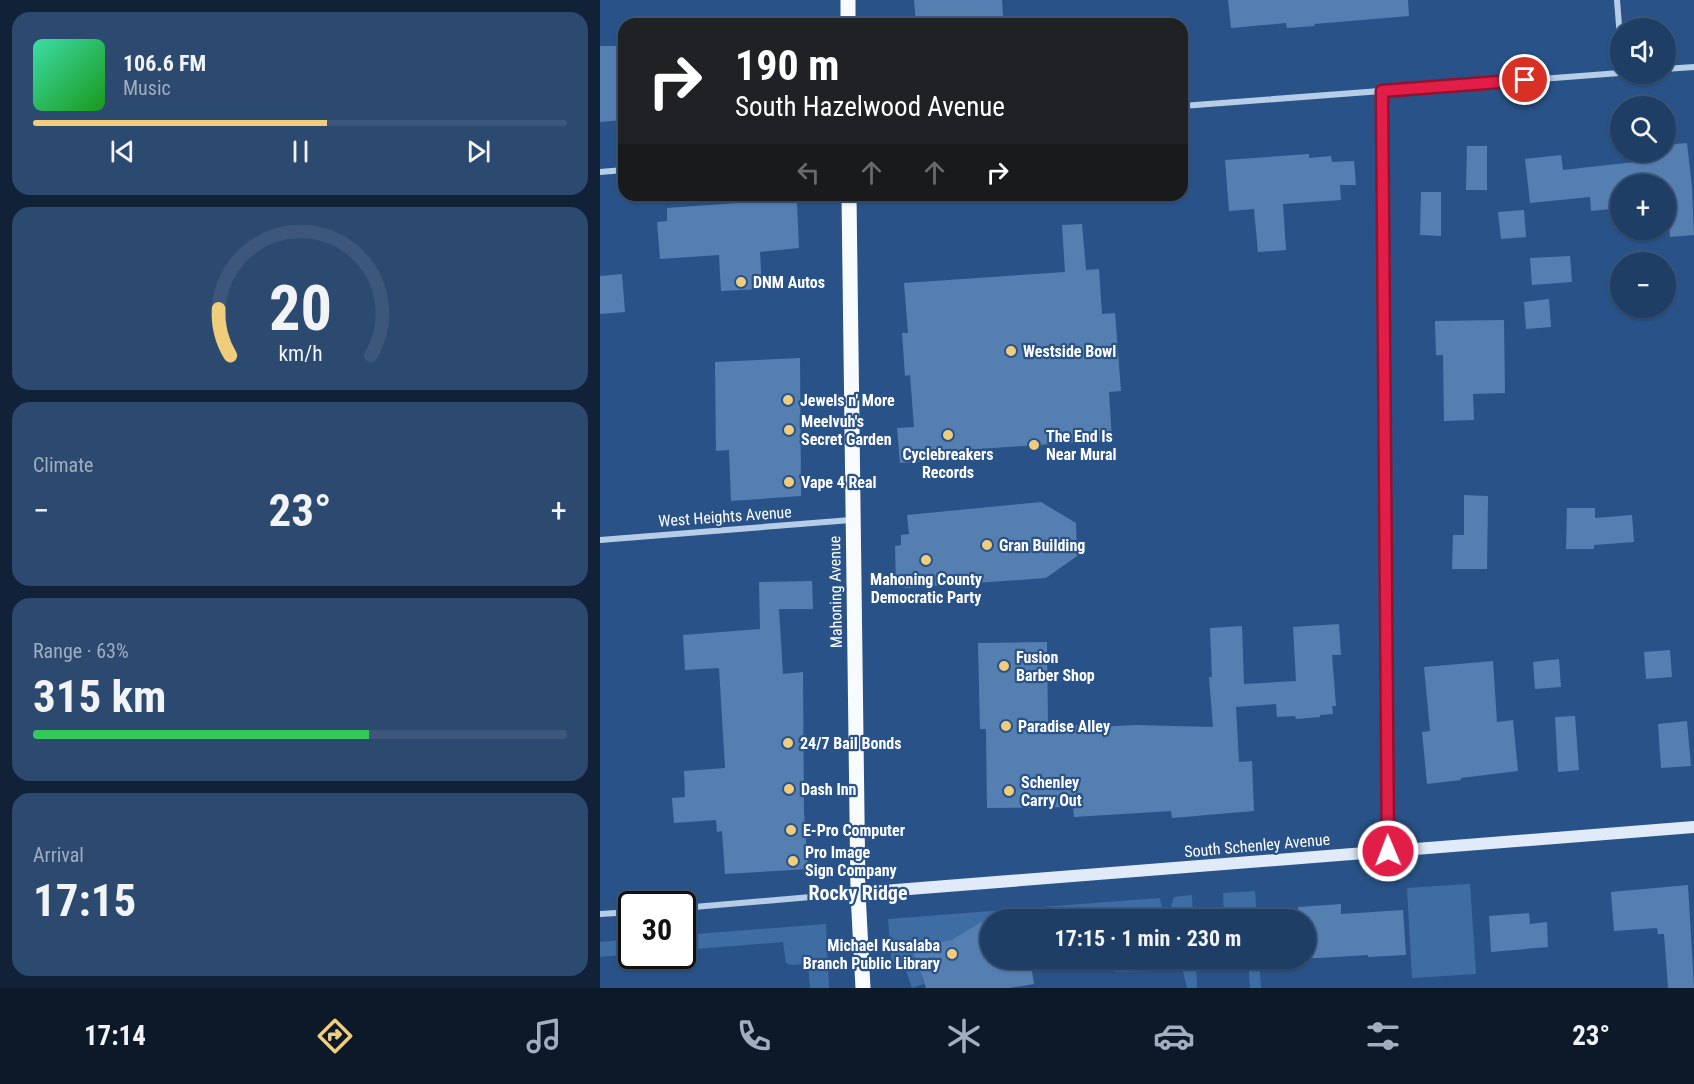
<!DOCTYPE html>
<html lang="en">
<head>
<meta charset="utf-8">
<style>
  :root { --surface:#1f3e66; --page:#2c496f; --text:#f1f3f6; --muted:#a1aebf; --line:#3c577a; --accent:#efcd7d }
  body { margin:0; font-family:"Roboto Condensed",sans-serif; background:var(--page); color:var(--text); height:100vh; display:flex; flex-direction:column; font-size:22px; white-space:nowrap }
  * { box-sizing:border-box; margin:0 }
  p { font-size:20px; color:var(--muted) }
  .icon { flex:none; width:33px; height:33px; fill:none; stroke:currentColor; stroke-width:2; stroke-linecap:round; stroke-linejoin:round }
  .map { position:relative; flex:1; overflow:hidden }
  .panel { display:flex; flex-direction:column; gap:12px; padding:12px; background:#112238; width:600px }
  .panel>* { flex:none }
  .banner { position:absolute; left:18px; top:18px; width:570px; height:183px; border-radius:18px; box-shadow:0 2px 4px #0004,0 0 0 2px var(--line); background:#202124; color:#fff; overflow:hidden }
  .controls { position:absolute; left:1010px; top:18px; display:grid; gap:12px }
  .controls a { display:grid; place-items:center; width:66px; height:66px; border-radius:50%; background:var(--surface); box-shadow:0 2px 4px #0004,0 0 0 2px var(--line); font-size:30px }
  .speed { position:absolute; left:18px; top:891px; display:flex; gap:12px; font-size:30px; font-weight:700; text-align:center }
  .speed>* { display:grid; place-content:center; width:78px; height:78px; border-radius:50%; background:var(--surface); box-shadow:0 2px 4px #0004,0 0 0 2px var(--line); line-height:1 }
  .speed .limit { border:3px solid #111; border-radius:9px; background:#fff; color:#111 }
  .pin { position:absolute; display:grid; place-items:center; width:51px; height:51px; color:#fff; margin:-26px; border:3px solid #fff; border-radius:50%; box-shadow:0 2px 6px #0007 }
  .me { position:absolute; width:66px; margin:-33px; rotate:359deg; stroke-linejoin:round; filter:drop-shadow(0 0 4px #0008) }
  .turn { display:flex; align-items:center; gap:21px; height:126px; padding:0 18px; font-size:27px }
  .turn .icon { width:78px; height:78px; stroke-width:2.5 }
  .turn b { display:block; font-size:42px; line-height:51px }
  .lanes { display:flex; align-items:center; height:57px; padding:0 18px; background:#0003; justify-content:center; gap:30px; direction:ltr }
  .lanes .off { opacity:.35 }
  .big { font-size:45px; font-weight:700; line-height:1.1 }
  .panel .tile { flex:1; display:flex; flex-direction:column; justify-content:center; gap:9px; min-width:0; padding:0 21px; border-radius:18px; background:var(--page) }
  .panel .dial { align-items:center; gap:0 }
  .dial svg { height:156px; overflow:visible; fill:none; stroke:var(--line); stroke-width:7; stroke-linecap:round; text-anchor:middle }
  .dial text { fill:var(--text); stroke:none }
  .song { display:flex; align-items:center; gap:18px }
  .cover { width:72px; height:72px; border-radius:9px; background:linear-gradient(135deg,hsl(160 70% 55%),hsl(120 70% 35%)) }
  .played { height:6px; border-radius:3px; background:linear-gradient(90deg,var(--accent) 55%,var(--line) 55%) }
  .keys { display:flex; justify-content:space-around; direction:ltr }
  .heat { display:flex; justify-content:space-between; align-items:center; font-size:33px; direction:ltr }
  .charge { height:9px; border-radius:4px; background:linear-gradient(90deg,#34c759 63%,var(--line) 0) }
  .trip { position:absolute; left:380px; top:909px; width:336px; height:60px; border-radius:30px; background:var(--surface); box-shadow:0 2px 4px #0004,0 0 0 2px var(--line); font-weight:700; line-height:60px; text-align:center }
  .tabs { display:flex; height:96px; justify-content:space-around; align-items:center; background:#0c1929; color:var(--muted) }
  .tabs .icon { width:42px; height:42px }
  .tabs .selected { color:var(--accent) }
  .tabs b { font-size:27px; color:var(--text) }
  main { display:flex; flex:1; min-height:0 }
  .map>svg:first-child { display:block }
</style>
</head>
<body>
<main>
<section class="panel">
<div class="tile">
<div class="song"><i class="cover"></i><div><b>106.6 FM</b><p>Music</p></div></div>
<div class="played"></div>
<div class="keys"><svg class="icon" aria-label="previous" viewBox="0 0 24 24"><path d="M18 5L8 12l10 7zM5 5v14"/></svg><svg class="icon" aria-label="pause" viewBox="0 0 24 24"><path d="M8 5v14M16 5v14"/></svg><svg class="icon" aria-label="next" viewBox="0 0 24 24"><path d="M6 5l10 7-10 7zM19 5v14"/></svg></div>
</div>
<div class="tile dial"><svg viewBox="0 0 100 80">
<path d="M14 69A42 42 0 1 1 86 69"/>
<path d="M14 69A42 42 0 0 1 8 45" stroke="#efcd7d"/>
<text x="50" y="56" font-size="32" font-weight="700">20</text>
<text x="50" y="72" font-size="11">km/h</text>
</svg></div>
<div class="tile"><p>Climate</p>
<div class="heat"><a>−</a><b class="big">23°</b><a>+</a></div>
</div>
<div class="tile"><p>Range · 63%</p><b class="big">315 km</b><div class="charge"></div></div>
<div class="tile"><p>Arrival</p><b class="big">17:15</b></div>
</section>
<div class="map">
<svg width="1094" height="988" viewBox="0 0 1094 988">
  <rect width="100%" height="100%" fill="#295388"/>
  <path fill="#3e6da4" d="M 870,884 L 876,974 L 812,978 L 807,888 Z
    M 655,891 L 657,919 L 624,919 L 623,893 Z
    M 592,895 L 593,919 L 573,919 L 571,906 L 574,897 Z
    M 560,898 C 561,908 568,912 558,920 L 397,920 L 395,914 L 346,943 L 312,949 L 324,984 L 312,988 L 305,967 L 292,968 L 288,919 Z
    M 226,924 L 229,988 L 210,988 L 208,964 L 191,965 L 186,963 L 183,942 L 83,950 L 83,935 Z
    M 31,939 L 31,954 L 0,957 L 0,942 Z
    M 510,959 L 571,959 L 572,963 L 567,969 L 562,971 L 515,972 L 510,965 Z
    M 580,959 L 596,959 L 597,988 L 587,988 Z
    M 648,959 L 659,959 L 661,988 L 650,988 Z"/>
  <path fill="#567fb1" d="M 314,0 L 402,0 L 403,16 L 316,23 Z
    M 628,0 L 808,0 L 809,16 L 714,24 L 715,26 L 687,28 L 686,23 L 631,28 Z
    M 0,46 L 16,46 L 22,120 L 0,122 Z
    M 1087,143 L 1092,187 L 1094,235 L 1070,237 L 1065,184 L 1020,184 L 1020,208 L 991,211 L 990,197 L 930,203 L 925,159 L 961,155 L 963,170 L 1053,160 L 1052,152 L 1065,152 L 1065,145 Z
    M 867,146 L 887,146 L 887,190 L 866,190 Z
    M 709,154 L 709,158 L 731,156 L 732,162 L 754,161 L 756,185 L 740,185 L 741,200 L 683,204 L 686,250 L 658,252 L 654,209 L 629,211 L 625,160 Z
    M 821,192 L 841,192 L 841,236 L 820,235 Z
    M 187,195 L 197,203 L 199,248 L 160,252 L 162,289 L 121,291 L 119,255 L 60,259 L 57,222 L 67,221 L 67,208 L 137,203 L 137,200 Z
    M 924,210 L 926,237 L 901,239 L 898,212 Z
    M 482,224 L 486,270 L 499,269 L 502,314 L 515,313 L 521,391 L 509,392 L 512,440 L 379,449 L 379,454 L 328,457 L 328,461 L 300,463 L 297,428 L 314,427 L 310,375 L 305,376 L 302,333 L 308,333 L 304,283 L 465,272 L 462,225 Z
    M 970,256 L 972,282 L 932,285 L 930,258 Z
    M 22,274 L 25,312 L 0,314 L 0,276 Z
    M 949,299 L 951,327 L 926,329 L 924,302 Z
    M 904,320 L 905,393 L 873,394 L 874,420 L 844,421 L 843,355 L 836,355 L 835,321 Z
    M 200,358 L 201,496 L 131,501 L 129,450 L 116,451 L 115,362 Z
    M 864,495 L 888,496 L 887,569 L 852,569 L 853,535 L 864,535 Z
    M 441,502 L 476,523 L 477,556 L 446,578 L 305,588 L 305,584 L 296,585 L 295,546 L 301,545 L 301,535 L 309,534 L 307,515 Z
    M 967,508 L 995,508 L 995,518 L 1032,515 L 1034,542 L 994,545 L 994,549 L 966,549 Z
    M 212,581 L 213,609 L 179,609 L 183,674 L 203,672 L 204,814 L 208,869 L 125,874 L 122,831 L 117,832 L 116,820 L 74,823 L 72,798 L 85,797 L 84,771 L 125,768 L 119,668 L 85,670 L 83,635 L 160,629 L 159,582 Z
    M 739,624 L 741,655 L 732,655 L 736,706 L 732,706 L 733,714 L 720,715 L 720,717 L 696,719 L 695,716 L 677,717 L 676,704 L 636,707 L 639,762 L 652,761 L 654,811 L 572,818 L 571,811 L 474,817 L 473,807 L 387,808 L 386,729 L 380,729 L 378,643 L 447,642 L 448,726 L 479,725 L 479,728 L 535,725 L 613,727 L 609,677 L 612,677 L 610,628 L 642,626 L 644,684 L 696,681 L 693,627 Z
    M 1070,650 L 1072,677 L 1046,679 L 1044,652 Z
    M 959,659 L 961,687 L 935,689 L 933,662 Z
    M 893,661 L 897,722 L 913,720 L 918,771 L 861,778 L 861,780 L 827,784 L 822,732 L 830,731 L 824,667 Z
    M 975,716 L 979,770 L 958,772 L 955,717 Z
    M 1087,721 L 1091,766 L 1061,768 L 1058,724 Z
    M 1088,885 L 1094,988 L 1068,988 L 1064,934 L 1058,934 L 1057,928 L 1014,931 L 1011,892 Z
    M 741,904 L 741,914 L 803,910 L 806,955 L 768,957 L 768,955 L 701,959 L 705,958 L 705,920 L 699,920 L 698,907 Z
    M 929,913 L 930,924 L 947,922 L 948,947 L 891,952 L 889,916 Z
    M 395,914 L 397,920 L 390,920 L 390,958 L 430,958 L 434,984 L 409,988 L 326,988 L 312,949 L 351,940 Z"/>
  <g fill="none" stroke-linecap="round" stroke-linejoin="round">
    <path stroke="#b6cde8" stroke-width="6" d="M 1017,0 L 1020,38
      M 1065,69 L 1094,67
      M 782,91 L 788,851
      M 582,106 L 1020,73
      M 0,172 L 24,170
      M 0,540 L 251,520
      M 82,908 L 257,893
      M 0,914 L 32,912"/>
    <path stroke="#e0eaf8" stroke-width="12" d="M 258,893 L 1094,827"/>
    <path stroke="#f8fbfe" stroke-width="15" d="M 248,24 L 248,0
      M 249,195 L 258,893 L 263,988"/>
  </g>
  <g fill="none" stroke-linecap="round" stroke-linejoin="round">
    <g stroke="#92132f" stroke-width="15">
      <path id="route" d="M 788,851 L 782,91 L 925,80"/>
    </g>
    <use href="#route" stroke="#e11d48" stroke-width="10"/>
  </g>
  <g fill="#efcd7d" stroke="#295388" stroke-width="2">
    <circle cx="141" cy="282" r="6"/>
    <circle cx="411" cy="351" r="6"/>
    <circle cx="188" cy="400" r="6"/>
    <circle cx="189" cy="430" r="6"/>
    <circle cx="348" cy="435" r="6"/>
    <circle cx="434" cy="445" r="6"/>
    <circle cx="189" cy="482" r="6"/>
    <circle cx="387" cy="545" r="6"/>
    <circle cx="326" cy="560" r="6"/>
    <circle cx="404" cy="666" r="6"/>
    <circle cx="406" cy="726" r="6"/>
    <circle cx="188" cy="743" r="6"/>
    <circle cx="189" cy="789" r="6"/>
    <circle cx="409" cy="791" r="6"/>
    <circle cx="191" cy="830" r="6"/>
    <circle cx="193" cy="861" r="6"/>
    <circle cx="352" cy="954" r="6"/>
  </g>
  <g text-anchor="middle" stroke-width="4.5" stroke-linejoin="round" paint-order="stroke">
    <g font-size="16" font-weight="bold" fill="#fff" stroke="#295388" text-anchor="start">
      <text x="153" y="288">DNM Autos</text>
      <text x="423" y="357">Westside Bowl</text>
      <text x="200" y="406">Jewels n' More</text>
      <text x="201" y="427">Meelvuh's<tspan x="201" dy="18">Secret Garden</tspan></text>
      <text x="446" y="442">The End Is<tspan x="446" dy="18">Near Mural</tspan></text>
      <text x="348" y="460" text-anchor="middle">Cyclebreakers<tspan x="348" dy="18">Records</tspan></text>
      <text x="201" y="488">Vape 4 Real</text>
      <text x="399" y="551">Gran Building</text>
      <text x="326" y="585" text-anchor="middle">Mahoning County<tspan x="326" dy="18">Democratic Party</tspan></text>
      <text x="416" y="663">Fusion<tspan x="416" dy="18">Barber Shop</tspan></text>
      <text x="418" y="732">Paradise Alley</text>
      <text x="200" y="749">24/7 Bail Bonds</text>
      <text x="421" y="788">Schenley<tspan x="421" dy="18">Carry Out</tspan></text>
      <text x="201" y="795">Dash Inn</text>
      <text x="203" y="836">E-Pro Computer</text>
      <text x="205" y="858">Pro Image<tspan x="205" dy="18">Sign Company</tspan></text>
      <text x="340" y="951" text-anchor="end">Michael Kusalaba<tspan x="340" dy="18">Branch Public Library</tspan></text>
    </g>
    <g font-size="16" fill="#fff" stroke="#295388">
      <text transform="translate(125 516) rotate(-4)" y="6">West Heights Avenue</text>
      <text transform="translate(235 592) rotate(-91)" y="6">Mahoning Avenue</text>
      <text transform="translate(657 845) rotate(-5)" y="6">South Schenley Avenue</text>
    </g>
    <g font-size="20" font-weight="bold" fill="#fff" stroke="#295388">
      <text x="258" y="900">Rocky Ridge</text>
    </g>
  </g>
</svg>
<div class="controls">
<a><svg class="icon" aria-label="sound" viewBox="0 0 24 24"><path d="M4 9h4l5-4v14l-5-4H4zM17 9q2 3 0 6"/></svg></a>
<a><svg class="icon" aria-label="search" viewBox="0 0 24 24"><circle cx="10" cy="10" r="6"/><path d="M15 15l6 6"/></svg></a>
<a>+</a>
<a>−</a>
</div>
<div class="speed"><div class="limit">30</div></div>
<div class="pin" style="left:925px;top:80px;background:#d93025"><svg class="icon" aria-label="arrive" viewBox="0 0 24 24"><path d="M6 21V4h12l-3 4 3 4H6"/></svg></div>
<svg class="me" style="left:788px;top:851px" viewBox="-20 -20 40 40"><circle r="17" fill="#e11d48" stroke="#fff" stroke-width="3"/><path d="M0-11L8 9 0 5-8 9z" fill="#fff"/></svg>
<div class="trip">17:15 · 1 min · 230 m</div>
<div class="banner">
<div class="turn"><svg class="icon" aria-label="right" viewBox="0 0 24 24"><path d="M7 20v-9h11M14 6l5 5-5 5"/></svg><div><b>190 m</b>South Hazelwood Avenue</div></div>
<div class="lanes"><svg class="icon off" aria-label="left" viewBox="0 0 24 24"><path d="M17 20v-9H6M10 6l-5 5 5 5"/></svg><svg class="icon off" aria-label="ahead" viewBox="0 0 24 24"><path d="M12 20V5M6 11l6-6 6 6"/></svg><svg class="icon off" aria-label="ahead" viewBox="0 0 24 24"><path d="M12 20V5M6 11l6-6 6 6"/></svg><svg class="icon" aria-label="right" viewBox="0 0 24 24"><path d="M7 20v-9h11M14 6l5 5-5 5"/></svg></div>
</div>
</div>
</main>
<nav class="tabs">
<b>17:14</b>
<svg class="icon selected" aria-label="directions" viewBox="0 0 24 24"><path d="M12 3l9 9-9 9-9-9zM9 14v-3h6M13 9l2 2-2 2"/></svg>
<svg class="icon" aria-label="music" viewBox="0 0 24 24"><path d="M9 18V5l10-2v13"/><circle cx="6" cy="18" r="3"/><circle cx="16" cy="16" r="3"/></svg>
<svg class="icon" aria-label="phone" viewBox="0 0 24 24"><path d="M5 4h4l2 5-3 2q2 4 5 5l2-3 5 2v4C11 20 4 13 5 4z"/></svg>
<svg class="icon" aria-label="climate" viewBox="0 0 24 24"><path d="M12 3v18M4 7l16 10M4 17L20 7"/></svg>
<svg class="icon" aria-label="car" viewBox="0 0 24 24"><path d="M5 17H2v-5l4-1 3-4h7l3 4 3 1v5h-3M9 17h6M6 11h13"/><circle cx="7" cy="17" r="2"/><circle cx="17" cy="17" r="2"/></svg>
<svg class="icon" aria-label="filters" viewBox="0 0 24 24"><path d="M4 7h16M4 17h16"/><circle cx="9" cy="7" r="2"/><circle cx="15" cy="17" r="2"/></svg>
<b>23°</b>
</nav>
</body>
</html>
